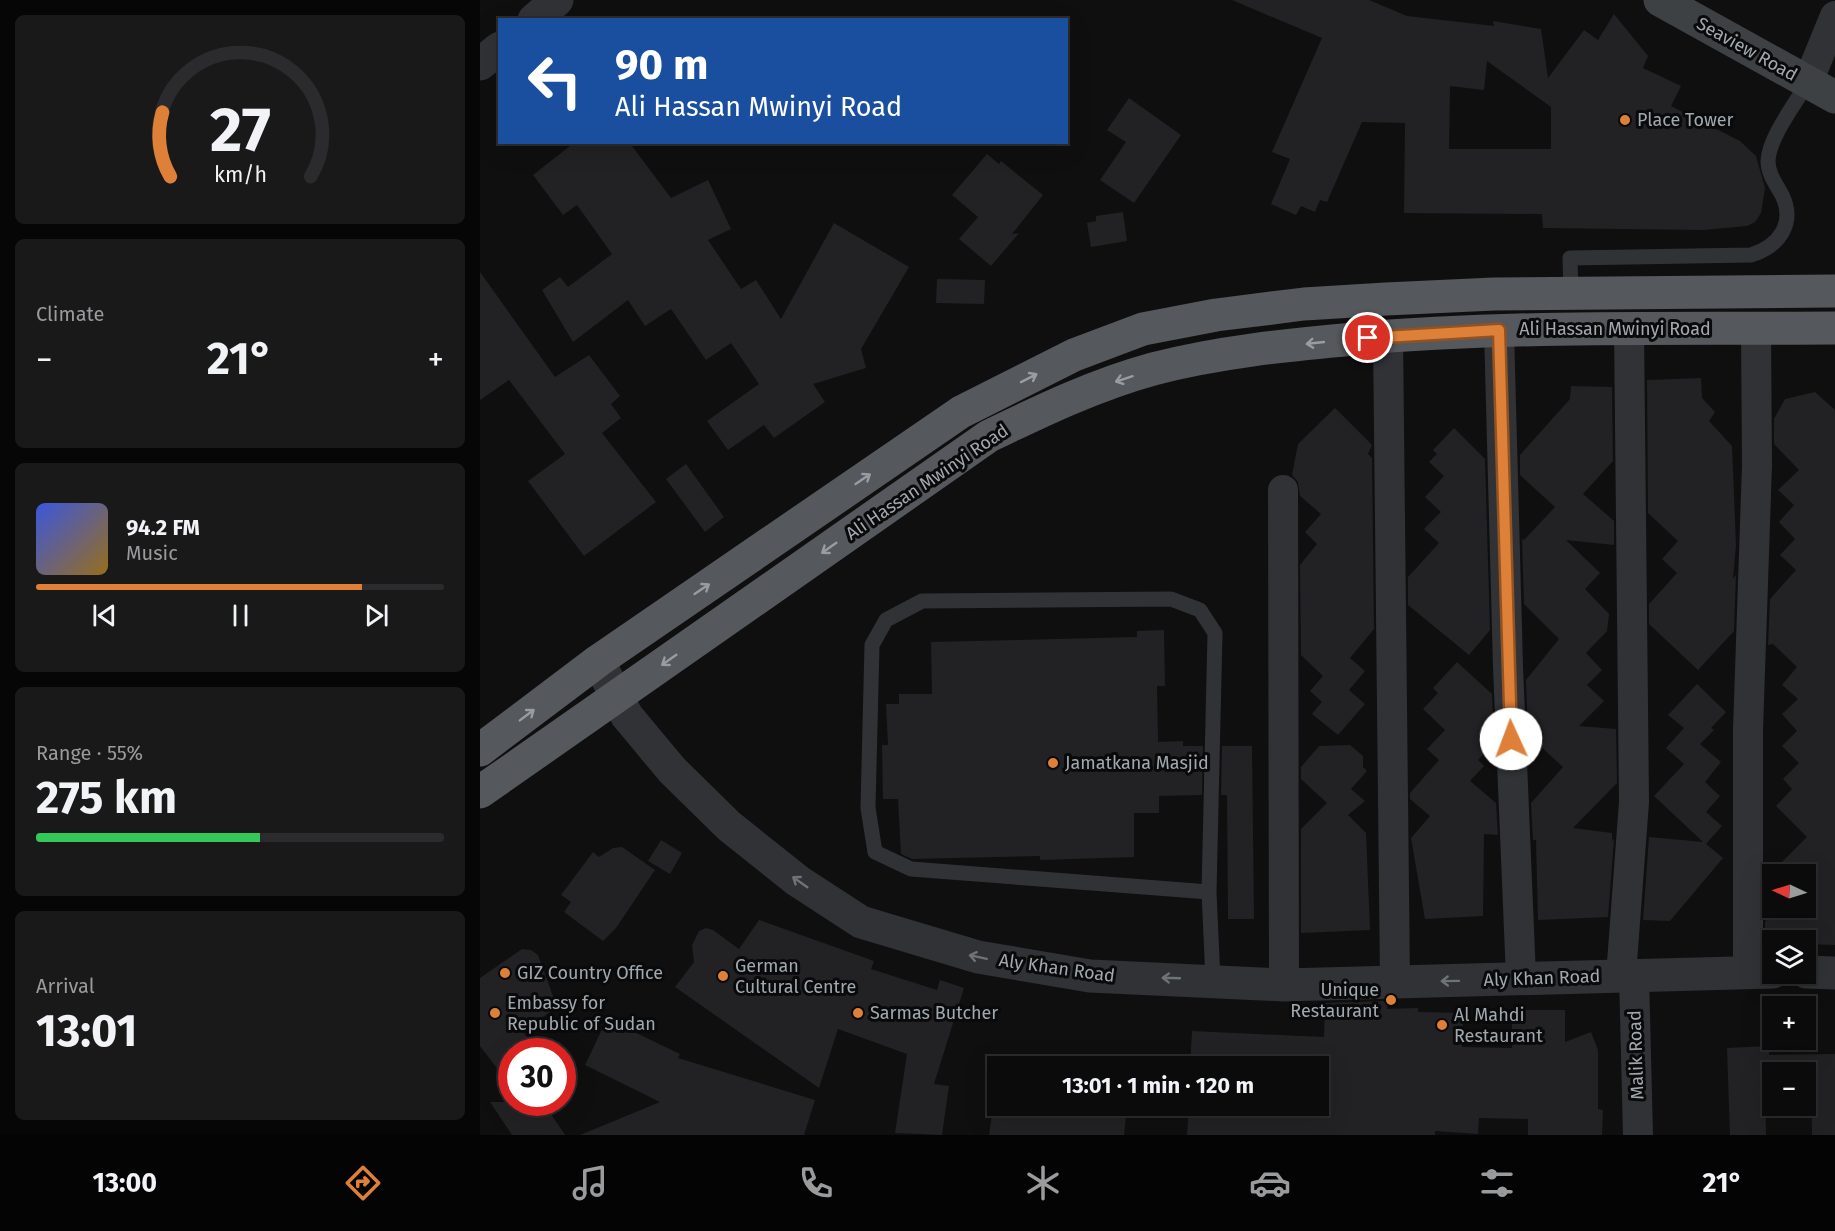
<!DOCTYPE html>
<html lang="en">
<head>
<meta charset="utf-8">
<style>
  :root { --surface:#0b0b0c; --page:#19191a; --text:#f1f3f6; --muted:#9a9b9d; --line:#2b2b2d; --accent:#df8038 }
  body { margin:0; font-family:"Fira Sans",sans-serif; background:var(--page); color:var(--text); height:100vh; display:flex; flex-direction:column; font-size:22px; white-space:nowrap }
  * { box-sizing:border-box; margin:0 }
  p { font-size:20px; color:var(--muted) }
  .icon { flex:none; width:33px; height:33px; fill:none; stroke:currentColor; stroke-width:2; stroke-linecap:round; stroke-linejoin:round }
  .map { position:relative; flex:1; overflow:hidden }
  .details { display:flex; flex-direction:column; gap:15px; padding:15px; background:#060607; width:480px }
  .details>* { flex:none }
  .banner { position:absolute; left:18px; top:18px; width:570px; height:126px; border-radius:0px; box-shadow:0 6px 24px #0002,0 0 0 2px var(--line); background:#1a4fa0; color:#fff; overflow:hidden }
  .needle { width:39px; rotate:274deg }
  .buttons { position:absolute; left:1282px; top:864px; display:grid; gap:12px }
  .buttons a { display:grid; place-items:center; width:54px; height:54px; border-radius:0px; background:var(--surface); box-shadow:0 6px 24px #0002,0 0 0 2px var(--line); font-size:30px }
  .speed { position:absolute; left:18px; top:1038px; display:flex; gap:12px; font-size:30px; font-weight:700; text-align:center }
  .speed>* { display:grid; place-content:center; width:78px; height:78px; border-radius:50%; background:var(--surface); box-shadow:0 6px 24px #0002,0 0 0 2px var(--line); line-height:1 }
  .speed .limit { border:9px solid #d22; background:#fff; color:#111 }
  .pin { position:absolute; display:grid; place-items:center; width:51px; height:51px; color:#fff; margin:-26px; border:3px solid #fff; border-radius:50%; box-shadow:0 2px 6px #0007 }
  .me { position:absolute; width:66px; margin:-33px; rotate:358deg; stroke-linejoin:round; filter:drop-shadow(0 0 4px #0008) }
  .turn { display:flex; align-items:center; gap:21px; height:126px; padding:0 18px; font-size:27px }
  .turn .icon { width:78px; height:78px; stroke-width:2.5 }
  .turn b { display:block; font-size:42px; line-height:51px }
  .big { font-size:45px; font-weight:700; line-height:1.1 }
  .details .tile { flex:1; display:flex; flex-direction:column; justify-content:center; gap:9px; min-width:0; padding:0 21px; border-radius:9px; background:var(--page) }
  .details .dial { align-items:center; gap:0 }
  .dial svg { height:156px; overflow:visible; fill:none; stroke:var(--line); stroke-width:7; stroke-linecap:round; text-anchor:middle }
  .dial text { fill:var(--text); stroke:none }
  .song { display:flex; align-items:center; gap:18px }
  .cover { width:72px; height:72px; border-radius:9px; background:linear-gradient(135deg,hsl(230 70% 55%),hsl(40 70% 35%)) }
  .played { height:6px; border-radius:3px; background:linear-gradient(90deg,var(--accent) 80%,var(--line) 80%) }
  .keys { display:flex; justify-content:space-around; direction:ltr }
  .heat { display:flex; justify-content:space-between; align-items:center; font-size:33px; direction:ltr }
  .charge { height:9px; border-radius:4px; background:linear-gradient(90deg,#34c759 55%,var(--line) 0) }
  .trip { position:absolute; left:507px; top:1056px; width:342px; height:60px; border-radius:0px; background:var(--surface); box-shadow:0 6px 24px #0002,0 0 0 2px var(--line); font-weight:700; line-height:60px; text-align:center }
  .tab-bar { display:flex; height:96px; justify-content:space-around; align-items:center; background:#040405; color:var(--muted) }
  .tab-bar .icon { width:42px; height:42px }
  .tab-bar .current { color:var(--accent) }
  .tab-bar b { font-size:27px; color:var(--text) }
  main { display:flex; flex:1; min-height:0 }
  .map>svg:first-child { display:block }
</style>
</head>
<body>
<main>
<section class="details">
<div class="tile dial"><svg viewBox="0 0 100 80">
<path d="M14 69A42 42 0 1 1 86 69"/>
<path d="M14 69A42 42 0 0 1 10 36" stroke="#df8038"/>
<text x="50" y="56" font-size="32" font-weight="700">27</text>
<text x="50" y="72" font-size="11">km/h</text>
</svg></div>
<div class="tile"><p>Climate</p>
<div class="heat"><a>−</a><b class="big">21°</b><a>+</a></div>
</div>
<div class="tile">
<div class="song"><i class="cover"></i><div><b>94.2 FM</b><p>Music</p></div></div>
<div class="played"></div>
<div class="keys"><svg class="icon" aria-label="previous" viewBox="0 0 24 24"><path d="M18 5L8 12l10 7zM5 5v14"/></svg><svg class="icon" aria-label="pause" viewBox="0 0 24 24"><path d="M8 5v14M16 5v14"/></svg><svg class="icon" aria-label="next" viewBox="0 0 24 24"><path d="M6 5l10 7-10 7zM19 5v14"/></svg></div>
</div>
<div class="tile"><p>Range · 55%</p><b class="big">275 km</b><div class="charge"></div></div>
<div class="tile"><p>Arrival</p><b class="big">13:01</b></div>
</section>
<div class="map">
<svg width="1355" height="1135" viewBox="0 0 1355 1135">
  <rect width="100%" height="100%" fill="#0f0f10"/>
  <path fill="#222224" fill-rule="evenodd" d="M 752,0 L 889,0 L 927,16 L 1014,26 L 1013,21 L 1061,29 L 1068,78 L 1104,30 L 1118,40 L 1134,14 L 1168,56 L 1163,68 L 1201,86 L 1191,106 L 1260,141 L 1276,156 L 1285,188 L 1281,213 L 1275,222 L 1267,226 L 1223,230 L 1063,228 L 1062,214 L 924,213 L 925,123 L 882,122 L 847,202 L 840,200 L 835,212 L 821,206 L 816,215 L 791,204 L 810,159 L 792,152 L 842,38 ZM 1007,61 L 1071,107 L 1071,149 L 969,149 L 970,86 L 1004,90 Z
    M 649,98 L 701,135 L 654,203 L 620,180 L 646,142 L 627,130 Z
    M 95,142 L 149,142 L 191,198 L 228,180 L 251,229 L 228,240 L 261,289 L 276,280 L 301,319 L 354,223 L 429,267 L 381,349 L 386,368 L 333,384 L 345,402 L 294,438 L 284,425 L 248,450 L 227,421 L 279,384 L 251,343 L 226,360 L 191,309 L 165,326 L 148,300 L 93,342 L 62,290 L 80,277 L 88,287 L 132,254 L 97,205 L 83,215 L 53,175 Z
    M 507,154 L 519,164 L 521,161 L 563,195 L 532,234 L 539,233 L 511,266 L 479,239 L 498,217 L 472,195 Z
    M 643,212 L 647,241 L 611,247 L 607,223 L 616,221 L 616,216 Z
    M 0,272 L 75,377 L 109,355 L 140,396 L 131,404 L 141,418 L 122,433 L 176,502 L 104,556 L 48,481 L 85,454 L 29,380 L 0,400 Z
    M 457,279 L 505,280 L 504,304 L 456,303 Z
    M 1221,378 L 1222,398 L 1235,412 L 1229,421 L 1252,446 L 1256,545 L 1253,579 L 1256,575 L 1254,631 L 1218,670 L 1169,624 L 1169,604 L 1197,573 L 1182,559 L 1198,541 L 1168,513 L 1167,380 Z
    M 1091,386 L 1132,387 L 1133,461 L 1103,494 L 1134,521 L 1134,545 L 1086,540 L 1120,573 L 1105,589 L 1129,614 L 1127,631 L 1106,653 L 1122,670 L 1107,685 L 1124,701 L 1099,726 L 1136,729 L 1137,783 L 1093,828 L 1132,833 L 1132,841 L 1134,839 L 1128,917 L 1058,920 L 1056,840 L 1053,840 L 1051,803 L 1083,767 L 1048,735 L 1046,680 L 1079,639 L 1044,604 L 1042,539 L 1044,540 L 1075,507 L 1040,475 L 1040,455 L 1090,399 Z
    M 1335,392 L 1355,410 L 1355,945 L 1326,944 L 1326,940 L 1285,942 L 1285,921 L 1308,908 L 1326,908 L 1326,897 L 1330,894 L 1326,890 L 1326,874 L 1312,874 L 1301,863 L 1327,837 L 1296,806 L 1312,789 L 1303,779 L 1319,763 L 1302,746 L 1317,731 L 1302,714 L 1318,699 L 1302,685 L 1317,667 L 1293,644 L 1288,645 L 1290,599 L 1316,570 L 1300,555 L 1315,539 L 1299,522 L 1314,505 L 1298,490 L 1319,470 L 1294,444 L 1294,419 L 1305,399 Z
    M 855,408 L 892,445 L 888,454 L 892,458 L 894,629 L 870,658 L 885,671 L 869,690 L 885,704 L 858,735 L 832,714 L 842,702 L 830,691 L 843,676 L 821,655 L 820,565 L 837,544 L 825,532 L 841,514 L 820,496 L 818,482 L 812,475 L 818,444 Z
    M 974,428 L 1005,459 L 1010,630 L 989,655 L 928,605 L 928,577 L 959,543 L 944,529 L 961,512 L 945,497 L 964,476 L 949,462 L 957,454 L 953,450 Z
    M 206,464 L 244,517 L 225,532 L 186,479 Z
    M 684,630 L 685,686 L 677,686 L 678,742 L 703,741 L 703,746 L 723,746 L 722,795 L 679,796 L 679,813 L 654,813 L 654,857 L 560,860 L 560,856 L 432,859 L 421,854 L 418,799 L 403,799 L 402,745 L 408,745 L 406,704 L 419,704 L 419,694 L 452,694 L 451,642 L 657,637 L 657,631 Z
    M 977,662 L 1012,694 L 1014,743 L 998,760 L 1004,766 L 990,781 L 1016,803 L 1018,835 L 1004,834 L 1003,916 L 945,919 L 931,838 L 950,816 L 930,799 L 930,793 L 959,760 L 947,749 L 965,730 L 943,709 L 958,693 L 953,688 Z
    M 1217,684 L 1246,712 L 1231,728 L 1234,730 L 1220,744 L 1241,762 L 1225,782 L 1240,796 L 1226,812 L 1242,826 L 1226,844 L 1243,858 L 1190,921 L 1163,920 L 1169,837 L 1223,842 L 1174,796 L 1204,764 L 1186,748 L 1204,728 L 1188,715 Z
    M 870,745 L 883,756 L 883,767 L 887,771 L 871,789 L 885,801 L 868,815 L 886,833 L 890,930 L 821,933 L 821,829 L 847,803 L 821,779 L 821,767 L 839,746 Z
    M 742,746 L 772,746 L 774,919 L 748,919 L 747,795 L 741,795 Z
    M 181,840 L 202,853 L 190,874 L 168,861 Z
    M 142,847 L 175,870 L 136,928 L 123,941 L 84,912 L 91,902 L 81,895 L 113,852 L 119,857 L 133,848 Z
    M 279,920 L 394,961 L 391,969 L 457,990 L 460,980 L 484,988 L 454,1084 L 469,1086 L 462,1135 L 415,1133 L 427,1054 L 358,1029 L 339,1088 L 195,987 L 214,962 L 212,945 L 219,931 L 226,928 L 233,930 L 259,949 Z
    M 42,949 L 51,950 L 58,955 L 77,1007 L 43,1031 L 49,1040 L 32,1052 L 32,1088 L 0,1046 L 0,978 Z
    M 908,1001 L 907,1009 L 938,1008 L 938,1012 L 983,1013 L 982,1047 L 1032,1048 L 1032,1010 L 1085,1010 L 1085,1042 L 1111,1032 L 1118,1050 L 1118,1109 L 1123,1110 L 1122,1135 L 1048,1135 L 1048,1119 L 999,1118 L 998,1134 L 955,1131 L 955,1135 L 707,1135 L 709,1106 L 838,1106 L 838,1066 L 710,1066 L 712,1031 L 844,1037 L 845,1003 Z
    M 127,1019 L 200,1054 L 198,1058 L 335,1100 L 324,1135 L 100,1135 L 180,1102 L 105,1065 Z
    M 1289,1046 L 1289,1055 L 1355,1054 L 1355,1135 L 1332,1135 L 1331,1079 L 1326,1079 L 1326,1072 L 1293,1072 L 1293,1080 L 1285,1081 L 1286,1135 L 1250,1135 L 1247,1048 Z
    M 523,1058 L 576,1063 L 597,1066 L 522,1066 Z
    M 10,1102 L 63,1102 L 85,1135 L 32,1135 Z
    M 518,1106 L 647,1106 L 644,1135 L 509,1135 L 513,1107 Z"/>
  <g fill="none" stroke-linecap="round" stroke-linejoin="round">
    <path stroke="#303235" stroke-width="15" d="M 1091,294 L 1090,258 L 1271,255 C 1298,247 1316,224 1302,195 C 1296,184 1288,174 1288,161 C 1289,137 1316,103 1328,82
      M 729,892 L 431,869 L 395,852 L 388,808 L 392,645 L 406,620 L 442,601 L 691,599 L 720,610 L 735,633 L 729,892 L 733,980"/>
    <path stroke="#303235" stroke-width="30" d="M 1328,82 L 1355,16
      M 1019,330 L 1028,667 L 1041,977
      M 908,336 L 915,982
      M 803,490 L 804,985
      M 1268,972 L 1268,730 L 1277,465 L 1276,329
      M 1154,975 L 1158,1135
      M 1141,976 L 1154,802 L 1149,329"/>
    <path stroke="#303235" stroke-width="33" d="M 54,20 L 77,0
      M 0,64 L 20,48
      M 118,661 L 147,716 L 192,770 L 249,826 L 318,881 L 381,922 L 498,957 L 610,976 L 804,985 L 1293,972
      M 1326,972 L 1355,973"/>
    <path stroke="#3e4144" stroke-width="33" d="M 1180,0 L 1355,97"/>
    <path stroke="#55585c" stroke-width="33" d="M 0,750 L 118,661 L 481,412 L 594,355 L 663,329 L 736,315 L 824,304 L 906,299 L 1014,294 L 1355,291
      M 0,792 L 509,436 C 563,410 615,385 673,369 C 738,352 808,345 874,339 C 1034,325 1195,329 1355,328"/>
  </g>
  <defs><path id="oneway-shaft" d="M-6 0H5M1.5-3L5.5 0L1.5 3" fill="none" stroke-width="1.6" stroke-linecap="round" stroke-linejoin="round" transform="scale(1.5)"/></defs>
  <g stroke="#969da3">
    <use href="#oneway-shaft" transform="translate(835 343) rotate(174)"/>
    <use href="#oneway-shaft" transform="translate(549 378) rotate(-27)"/>
    <use href="#oneway-shaft" transform="translate(644 379) rotate(162)"/>
    <use href="#oneway-shaft" transform="translate(383 479) rotate(-34)"/>
    <use href="#oneway-shaft" transform="translate(349 548) rotate(145)"/>
    <use href="#oneway-shaft" transform="translate(222 589) rotate(-34)"/>
    <use href="#oneway-shaft" transform="translate(189 660) rotate(145)"/>
    <use href="#oneway-shaft" transform="translate(47 715) rotate(-37)"/>
  </g>
  <g stroke="#6e7379">
    <use href="#oneway-shaft" transform="translate(320 882) rotate(-145)"/>
    <use href="#oneway-shaft" transform="translate(498 957) rotate(-168)"/>
    <use href="#oneway-shaft" transform="translate(691 978) rotate(-178)"/>
    <use href="#oneway-shaft" transform="translate(970 981) rotate(179)"/>
  </g>
  <g fill="none" stroke-linecap="round" stroke-linejoin="round">
    <g stroke="#915324" stroke-width="15">
      <path id="route" d="M 888,338 L 1019,330 L 1031,739"/>
    </g>
    <use href="#route" stroke="#df8038" stroke-width="10"/>
  </g>
  <g fill="#df8038" stroke="#0a0a0b" stroke-width="2">
    <circle cx="1145" cy="120" r="6"/>
    <circle cx="573" cy="763" r="6"/>
    <circle cx="25" cy="973" r="6"/>
    <circle cx="243" cy="976" r="6"/>
    <circle cx="911" cy="1000" r="6"/>
    <circle cx="15" cy="1013" r="6"/>
    <circle cx="378" cy="1013" r="6"/>
    <circle cx="962" cy="1025" r="6"/>
  </g>
  <g text-anchor="middle" stroke-width="6" stroke-linejoin="round" paint-order="stroke">
    <g font-size="18" fill="#a1a9b0" stroke="#0a0a0b">
      <text transform="translate(1267 49) rotate(29)" y="6">Seaview Road</text>
      <text x="1135" y="335">Ali Hassan Mwinyi Road</text>
      <text transform="translate(447 482) rotate(-34)" y="6">Ali Hassan Mwinyi Road</text>
      <text transform="translate(577 968) rotate(8)" y="6">Aly Khan Road</text>
      <text transform="translate(1062 978) rotate(-2)" y="6">Aly Khan Road</text>
      <text transform="translate(1156 1055) rotate(-92)" y="6">Malik Road</text>
    </g>
    <g font-size="18" fill="#a1a9b0" stroke="#0a0a0b" text-anchor="start">
      <text x="1157" y="126">Place Tower</text>
      <text x="585" y="769">Jamatkana Masjid</text>
      <text x="255" y="972">German<tspan x="255" dy="21">Cultural Centre</tspan></text>
      <text x="37" y="979">GIZ Country Office</text>
      <text x="899" y="996" text-anchor="end">Unique<tspan x="899" dy="21">Restaurant</tspan></text>
      <text x="27" y="1009">Embassy for<tspan x="27" dy="21">Republic of Sudan</tspan></text>
      <text x="390" y="1019">Sarmas Butcher</text>
      <text x="974" y="1021">Al Mahdi<tspan x="974" dy="21">Restaurant</tspan></text>
    </g>
  </g>
</svg>
<div class="buttons">
<a><svg class="needle" viewBox="-14 -14 28 28"><path d="M0-13l5 13h-10z" fill="#e53935"/><path d="M0 13l5-13h-10z" fill="#9a9b9d"/></svg></a>
<a><svg class="icon" aria-label="layers" viewBox="0 0 24 24"><path d="M12 4l9 5-9 5-9-5zM3 14l9 5 9-5"/></svg></a>
<a>+</a>
<a>−</a>
</div>
<div class="speed"><div class="limit">30</div></div>
<div class="pin" style="left:888px;top:338px;background:#d93025"><svg class="icon" aria-label="arrive" viewBox="0 0 24 24"><path d="M6 21V4h12l-3 4 3 4H6"/></svg></div>
<svg class="me" style="left:1031px;top:739px" viewBox="-20 -20 40 40"><circle r="19" fill="#fff"/><path d="M0-13L10 11 0 6-10 11z" fill="#df8038"/></svg>
<div class="trip">13:01 · 1 min · 120 m</div>
<div class="banner">
<div class="turn"><svg class="icon" aria-label="left" viewBox="0 0 24 24"><path d="M17 20v-9H6M10 6l-5 5 5 5"/></svg><div><b>90 m</b>Ali Hassan Mwinyi Road</div></div>
</div>
</div>
</main>
<nav class="tab-bar">
<b>13:00</b>
<svg class="icon current" aria-label="directions" viewBox="0 0 24 24"><path d="M12 3l9 9-9 9-9-9zM9 14v-3h6M13 9l2 2-2 2"/></svg>
<svg class="icon" aria-label="music" viewBox="0 0 24 24"><path d="M9 18V5l10-2v13"/><circle cx="6" cy="18" r="3"/><circle cx="16" cy="16" r="3"/></svg>
<svg class="icon" aria-label="phone" viewBox="0 0 24 24"><path d="M5 4h4l2 5-3 2q2 4 5 5l2-3 5 2v4C11 20 4 13 5 4z"/></svg>
<svg class="icon" aria-label="climate" viewBox="0 0 24 24"><path d="M12 3v18M4 7l16 10M4 17L20 7"/></svg>
<svg class="icon" aria-label="car" viewBox="0 0 24 24"><path d="M5 17H2v-5l4-1 3-4h7l3 4 3 1v5h-3M9 17h6M6 11h13"/><circle cx="7" cy="17" r="2"/><circle cx="17" cy="17" r="2"/></svg>
<svg class="icon" aria-label="filters" viewBox="0 0 24 24"><path d="M4 7h16M4 17h16"/><circle cx="9" cy="7" r="2"/><circle cx="15" cy="17" r="2"/></svg>
<b>21°</b>
</nav>
</body>
</html>
